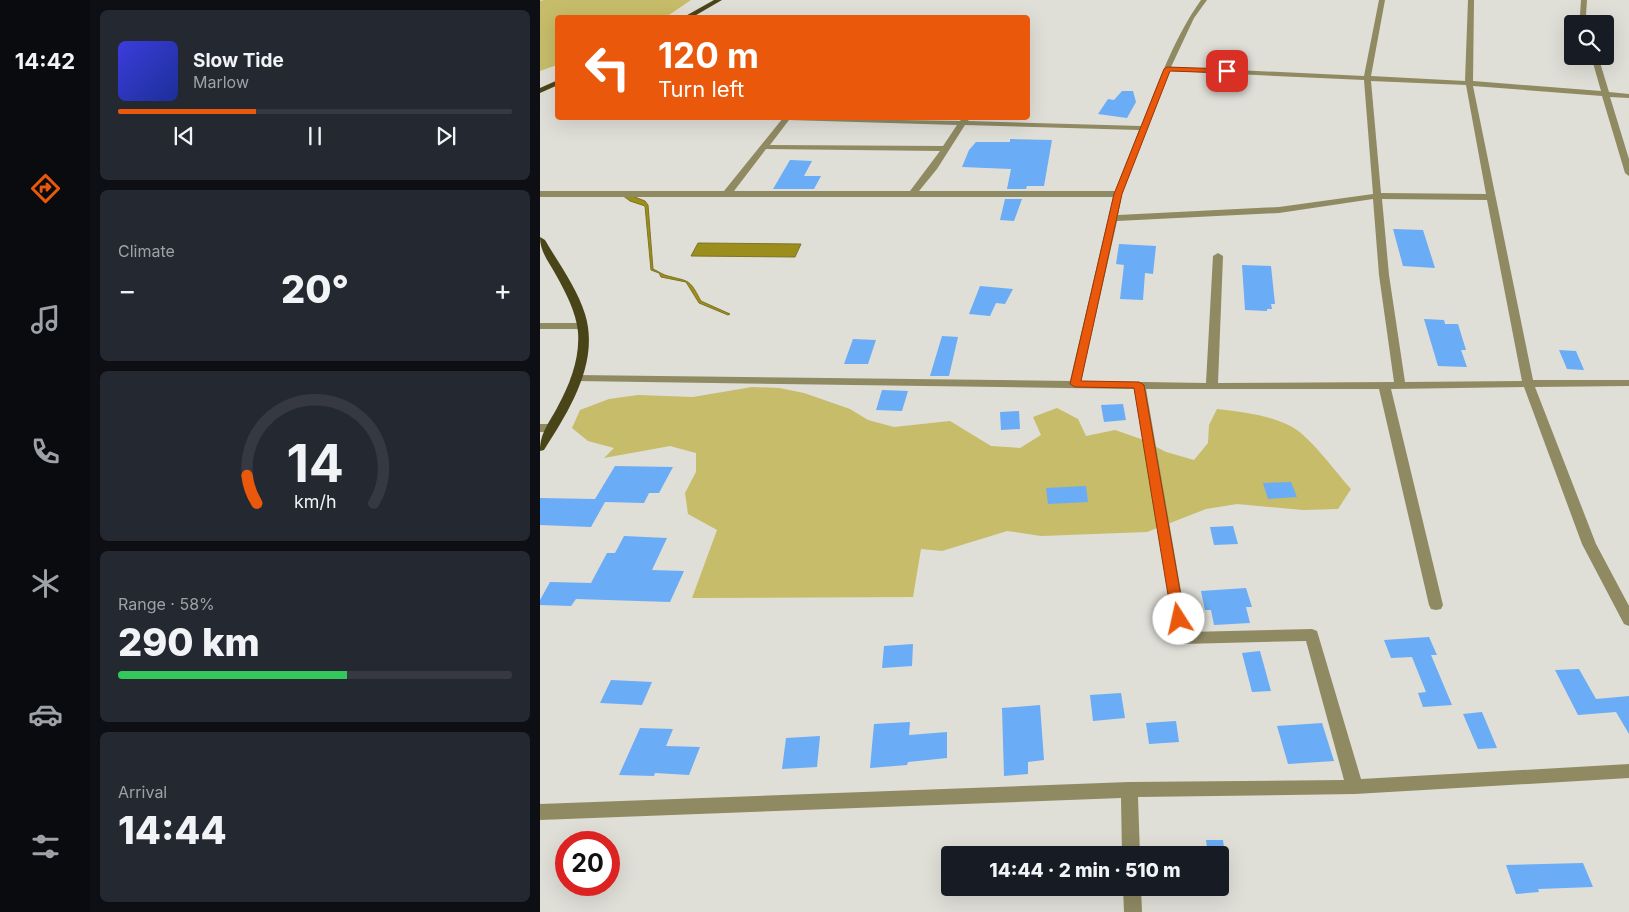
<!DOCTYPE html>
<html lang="en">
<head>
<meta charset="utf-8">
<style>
  :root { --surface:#171b24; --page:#242831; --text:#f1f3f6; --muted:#9ea1a6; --line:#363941; --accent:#ea580c }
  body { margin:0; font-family:Inter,sans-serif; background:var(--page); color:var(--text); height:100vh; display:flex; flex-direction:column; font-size:19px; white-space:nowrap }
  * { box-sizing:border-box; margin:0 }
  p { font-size:16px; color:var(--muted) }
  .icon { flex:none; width:28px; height:28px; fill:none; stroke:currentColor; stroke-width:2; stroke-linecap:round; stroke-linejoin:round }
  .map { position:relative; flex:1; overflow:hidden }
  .drawer { display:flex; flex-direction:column; gap:10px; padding:10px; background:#0d0f14; width:450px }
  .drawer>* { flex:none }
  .banner { position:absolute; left:15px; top:15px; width:475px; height:105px; border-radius:5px; box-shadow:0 5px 20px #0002; background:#ea580c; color:#fff; overflow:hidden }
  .tools { position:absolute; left:1024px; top:15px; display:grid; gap:10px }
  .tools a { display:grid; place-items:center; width:50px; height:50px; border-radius:5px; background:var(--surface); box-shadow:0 5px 20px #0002; font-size:25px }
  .speed { position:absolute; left:15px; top:831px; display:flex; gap:10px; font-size:25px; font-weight:700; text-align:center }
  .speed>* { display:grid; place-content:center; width:65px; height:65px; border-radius:50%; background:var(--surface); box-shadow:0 5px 20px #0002; line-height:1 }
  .speed .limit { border:8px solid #d22; background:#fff; color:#111 }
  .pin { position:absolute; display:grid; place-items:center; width:42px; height:42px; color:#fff; margin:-21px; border-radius:10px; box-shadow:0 2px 8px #0006 }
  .me { position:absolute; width:55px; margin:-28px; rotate:350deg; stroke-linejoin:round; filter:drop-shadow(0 0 4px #0008) }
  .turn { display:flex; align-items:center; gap:18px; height:105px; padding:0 20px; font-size:22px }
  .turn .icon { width:65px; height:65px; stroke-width:2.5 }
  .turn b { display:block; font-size:35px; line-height:42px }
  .big { font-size:38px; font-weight:800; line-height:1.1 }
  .drawer .card { flex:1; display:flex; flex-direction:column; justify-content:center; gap:8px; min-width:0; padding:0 18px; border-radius:8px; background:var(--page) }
  .drawer .dial { align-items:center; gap:0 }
  .dial svg { height:130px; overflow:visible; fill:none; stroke:var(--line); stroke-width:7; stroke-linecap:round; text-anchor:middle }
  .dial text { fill:var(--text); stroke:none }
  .song { display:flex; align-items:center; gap:15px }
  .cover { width:60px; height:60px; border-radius:8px; background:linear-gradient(135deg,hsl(240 70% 55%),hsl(230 70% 35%)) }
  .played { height:5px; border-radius:2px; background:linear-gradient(90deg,var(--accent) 35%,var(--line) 35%) }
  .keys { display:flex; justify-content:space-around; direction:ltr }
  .heat { display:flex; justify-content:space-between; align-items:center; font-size:28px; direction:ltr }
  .charge { height:8px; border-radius:4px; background:linear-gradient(90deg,#34c759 58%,var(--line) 0) }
  .trip { position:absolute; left:401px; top:846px; width:288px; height:50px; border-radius:5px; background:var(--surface); box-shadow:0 5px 20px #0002; font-weight:800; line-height:50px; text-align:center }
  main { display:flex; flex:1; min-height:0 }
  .tab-bar { display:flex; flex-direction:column; width:90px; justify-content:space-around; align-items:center; background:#090b0e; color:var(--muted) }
  .tab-bar .icon { width:35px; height:35px }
  .tab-bar .on { color:var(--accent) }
  .tab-bar b { font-size:22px; color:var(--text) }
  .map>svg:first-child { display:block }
</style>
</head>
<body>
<main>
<nav class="tab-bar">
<b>14:42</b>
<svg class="icon on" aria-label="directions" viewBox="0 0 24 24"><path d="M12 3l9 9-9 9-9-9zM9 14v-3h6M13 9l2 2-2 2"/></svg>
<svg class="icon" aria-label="music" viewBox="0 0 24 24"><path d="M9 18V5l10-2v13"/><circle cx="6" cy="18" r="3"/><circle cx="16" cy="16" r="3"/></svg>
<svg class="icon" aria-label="phone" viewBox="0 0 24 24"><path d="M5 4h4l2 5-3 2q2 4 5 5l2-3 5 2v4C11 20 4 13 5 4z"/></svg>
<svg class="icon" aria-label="climate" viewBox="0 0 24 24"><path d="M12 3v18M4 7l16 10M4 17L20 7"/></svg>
<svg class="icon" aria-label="car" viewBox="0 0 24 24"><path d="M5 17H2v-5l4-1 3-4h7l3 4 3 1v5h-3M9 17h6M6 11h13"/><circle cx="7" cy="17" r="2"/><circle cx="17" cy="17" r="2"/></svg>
<svg class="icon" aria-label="filters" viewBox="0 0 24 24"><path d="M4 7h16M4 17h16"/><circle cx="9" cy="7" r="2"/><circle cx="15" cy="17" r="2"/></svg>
</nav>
<section class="drawer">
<div class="card">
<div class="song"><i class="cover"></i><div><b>Slow Tide</b><p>Marlow</p></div></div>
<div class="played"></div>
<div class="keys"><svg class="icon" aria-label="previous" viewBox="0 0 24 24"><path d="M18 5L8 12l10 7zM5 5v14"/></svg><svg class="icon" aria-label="pause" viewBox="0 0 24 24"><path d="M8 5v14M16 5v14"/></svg><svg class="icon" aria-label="next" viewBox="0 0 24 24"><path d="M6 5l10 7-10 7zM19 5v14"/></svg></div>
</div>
<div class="card"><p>Climate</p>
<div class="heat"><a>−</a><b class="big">20°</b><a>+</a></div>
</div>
<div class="card dial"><svg viewBox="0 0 100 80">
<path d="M14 69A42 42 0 1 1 86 69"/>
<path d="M14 69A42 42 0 0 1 8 52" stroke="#ea580c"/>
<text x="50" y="56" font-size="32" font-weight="700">14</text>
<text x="50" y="72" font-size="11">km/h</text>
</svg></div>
<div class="card"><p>Range · 58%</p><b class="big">290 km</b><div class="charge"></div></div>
<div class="card"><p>Arrival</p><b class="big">14:44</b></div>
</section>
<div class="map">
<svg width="1089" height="912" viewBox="0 0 1089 912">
  <rect width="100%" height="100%" fill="#dfded7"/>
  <path fill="#c6bc69" d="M 4,0 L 151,0 L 126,17 L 18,18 L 17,65 L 0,71 L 0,1 Z
    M 212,387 L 239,388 L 264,393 L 310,409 L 328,420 L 354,427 L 410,421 L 451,446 L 480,448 L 501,435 L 493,417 L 517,408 L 538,419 L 546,436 L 575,430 L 601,439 L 626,452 L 654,460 L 668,443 L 669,425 L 677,409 C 704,412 741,416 762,434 C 780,450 795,471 811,489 L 798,509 L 763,510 L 697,504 L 666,509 L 607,532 L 501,536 L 467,531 L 402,551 L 381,549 L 373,597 L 152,598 L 177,530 L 148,514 L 145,493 L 156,472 L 156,453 L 130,446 L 64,458 L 74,448 L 48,441 L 32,428 L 40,410 L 69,399 L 98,395 L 153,397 Z"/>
  <path fill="#9b8e1c" stroke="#7e7524" d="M 87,194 L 105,201 L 108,205 L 113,269 C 118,271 123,275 128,276 C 151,282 149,279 161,301 L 190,314 L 188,315 L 159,303 L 146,282 L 121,277 L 119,273 L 111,270 L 105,206 L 90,201 L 82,195 Z
    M 158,243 L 261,244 L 255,257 L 151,256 Z"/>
  <path fill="#6aacf5" d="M 582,91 L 593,91 L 596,102 L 587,118 L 558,114 L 568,99 L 574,100 Z
    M 470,139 L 512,140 L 504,186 L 487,186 L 486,189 L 467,189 L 471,169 L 422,167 L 429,150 L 436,142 L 470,142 Z
    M 250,160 L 272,161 L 264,176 L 281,176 L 274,189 L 233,189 Z
    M 465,199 L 482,199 L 474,221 L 460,220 Z
    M 853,229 L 883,230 L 895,268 L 863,266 Z
    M 579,244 L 616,246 L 613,274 L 605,273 L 603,300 L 580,299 L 584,265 L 576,264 Z
    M 702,265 L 731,266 L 735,304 L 731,304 L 732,309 L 727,309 L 727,311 L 705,310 Z
    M 440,286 L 473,289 L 465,304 L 456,303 L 450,316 L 429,314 Z
    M 884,319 L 904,320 L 905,324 L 918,324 L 926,350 L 921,350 L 927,367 L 898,366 Z
    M 402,336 L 418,337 L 409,376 L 390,376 Z
    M 313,339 L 336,340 L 328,364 L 304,364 Z
    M 1019,350 L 1036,351 L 1044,370 L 1027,369 Z
    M 342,390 L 368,391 L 362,411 L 336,410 Z
    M 583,404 L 586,420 L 564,422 L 561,405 Z
    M 479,411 L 480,429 L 461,430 L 460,412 Z
    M 75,466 L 133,467 L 119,493 L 109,493 L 104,503 L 65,502 L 51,527 L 0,525 L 0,498 L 55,499 Z
    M 751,482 L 757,497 L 728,499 L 723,483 Z
    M 546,486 L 548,502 L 508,504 L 506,488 Z
    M 693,526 L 698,544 L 674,545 L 670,527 Z
    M 84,536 L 127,538 L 112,570 L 144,571 L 130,602 L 36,599 L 31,606 L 0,605 L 0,600 L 10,582 L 51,583 L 67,553 L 75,553 Z
    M 706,588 L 712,607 L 706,607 L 710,623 L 674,625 L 671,610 L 665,610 L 661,591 Z
    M 889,637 L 897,655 L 891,655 L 912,705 L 883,707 L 878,693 L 886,692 L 872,657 L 851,658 L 844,640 Z
    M 373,644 L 372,666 L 342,668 L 344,646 Z
    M 720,651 L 731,691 L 712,692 L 702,653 Z
    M 1039,669 L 1056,699 L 1089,696 L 1089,734 L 1076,712 L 1038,715 L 1015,670 Z
    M 71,680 L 112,682 L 102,705 L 60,703 Z
    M 581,693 L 585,718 L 553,721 L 550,695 Z
    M 500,705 L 504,760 L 488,762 L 488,774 L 464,776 L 462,708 Z
    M 942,712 L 957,748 L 938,749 L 923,714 Z
    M 636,721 L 639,742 L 609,744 L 606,723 Z
    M 370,722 L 369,735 L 407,732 L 407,758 L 368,762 L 367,765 L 330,768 L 334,724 Z
    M 782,723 L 794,761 L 748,764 L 737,726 Z
    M 100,728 L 133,729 L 126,746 L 160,747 L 149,775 L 115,773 L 114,776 L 79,775 Z
    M 280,736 L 277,767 L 242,769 L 246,738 Z
    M 666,840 L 683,840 L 685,855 L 668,855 Z
    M 1043,863 L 1053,887 L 998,889 L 999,892 L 976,894 L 966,865 Z"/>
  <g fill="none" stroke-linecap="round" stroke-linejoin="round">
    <path fill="#8f8a62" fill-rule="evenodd" d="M 661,0 L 667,0 L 654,18 L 631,67 L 824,76 L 839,0 L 845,0 L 831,76 L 925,81 L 928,0 L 934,0 L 933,81 L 1061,91 L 1051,56 L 1058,56 L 1069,92 L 1089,94 L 1089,98 L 1070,97 L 1089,159 L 1089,176 L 1085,173 L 1062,96 L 933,86 L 993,380 L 1089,380 L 1089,386 L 995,387 L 1056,544 L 1089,606 L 1089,626 L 1084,624 L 1042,544 L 984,387 L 851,389 L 903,605 L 901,609 L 896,610 L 891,609 L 889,605 L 839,389 L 606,389 L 648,632 L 772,629 L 777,631 L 821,779 L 1089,764 L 1089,778 L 815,794 L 598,797 L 600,855 L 582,855 L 581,798 L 0,820 L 0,804 L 589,782 L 804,780 L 766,641 L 642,644 L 637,642 L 594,389 L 36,381 L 30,378 L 36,375 L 530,381 L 573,197 L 0,197 L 0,191 L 184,191 L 243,118 L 420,121 L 422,118 L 430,118 L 428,121 L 601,126 C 618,83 634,38 661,0 ZM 630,71 L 824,80 L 833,194 L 739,207 L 578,215 L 582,194 ZM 831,81 L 926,85 L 946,194 L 841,193 ZM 249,120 L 417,125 L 403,146 L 230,145 ZM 425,125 L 599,130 L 575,191 L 379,191 L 397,169 ZM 226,149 L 400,151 L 370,191 L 194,191 ZM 833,199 L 839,275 L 854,382 L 678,383 L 683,256 L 678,253 L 673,256 L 666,383 L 541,381 L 577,221 L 739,213 ZM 842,199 L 947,200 L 982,381 L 865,382 L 849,275 Z
      M 1041,0 L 1047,0 L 1046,15 L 1048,24 L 1042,24 L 1040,15 Z
      M 0,323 L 42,323 L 47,326 L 42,329 L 0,329 Z
      M 0,424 L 11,424 L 17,428 L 11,432 L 0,432 Z
      M 583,888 L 601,888 L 602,912 L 584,912 Z"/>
    <path fill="#4a4518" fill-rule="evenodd" d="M 174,0 L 182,0 L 151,18 L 142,18 Z
      M 18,80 L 18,85 L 0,93 L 0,88 Z
      M 0,237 L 5,240 C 19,264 37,288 45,314 C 60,362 29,411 4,450 L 0,451 C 0,432 10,422 18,406 C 30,384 40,358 38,332 C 36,312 26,293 16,275 C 9,262 0,252 0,237 Z"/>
  </g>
  <path fill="#ea580c" stroke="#983908" d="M 627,67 L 687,69 L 690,71 L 687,73 L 630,71 L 582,194 L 541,381 L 599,382 L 604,385 L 645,619 L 643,622 L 634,622 L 632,619 L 594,388 L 535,387 L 530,384 L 574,194 L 624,69 Z"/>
</svg>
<div class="tools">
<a><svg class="icon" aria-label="search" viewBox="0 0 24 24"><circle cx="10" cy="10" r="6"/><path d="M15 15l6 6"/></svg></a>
</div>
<div class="speed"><div class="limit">20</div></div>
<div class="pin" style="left:687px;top:71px;background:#d93025"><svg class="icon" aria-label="arrive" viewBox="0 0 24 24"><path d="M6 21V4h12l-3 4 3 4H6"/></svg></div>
<svg class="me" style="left:639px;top:619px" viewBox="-20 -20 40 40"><circle r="19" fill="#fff"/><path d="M0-13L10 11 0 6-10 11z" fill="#ea580c"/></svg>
<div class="trip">14:44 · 2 min · 510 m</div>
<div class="banner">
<div class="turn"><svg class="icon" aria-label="left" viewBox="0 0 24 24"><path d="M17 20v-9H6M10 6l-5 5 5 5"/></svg><div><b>120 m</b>Turn left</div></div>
</div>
</div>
</main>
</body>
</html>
